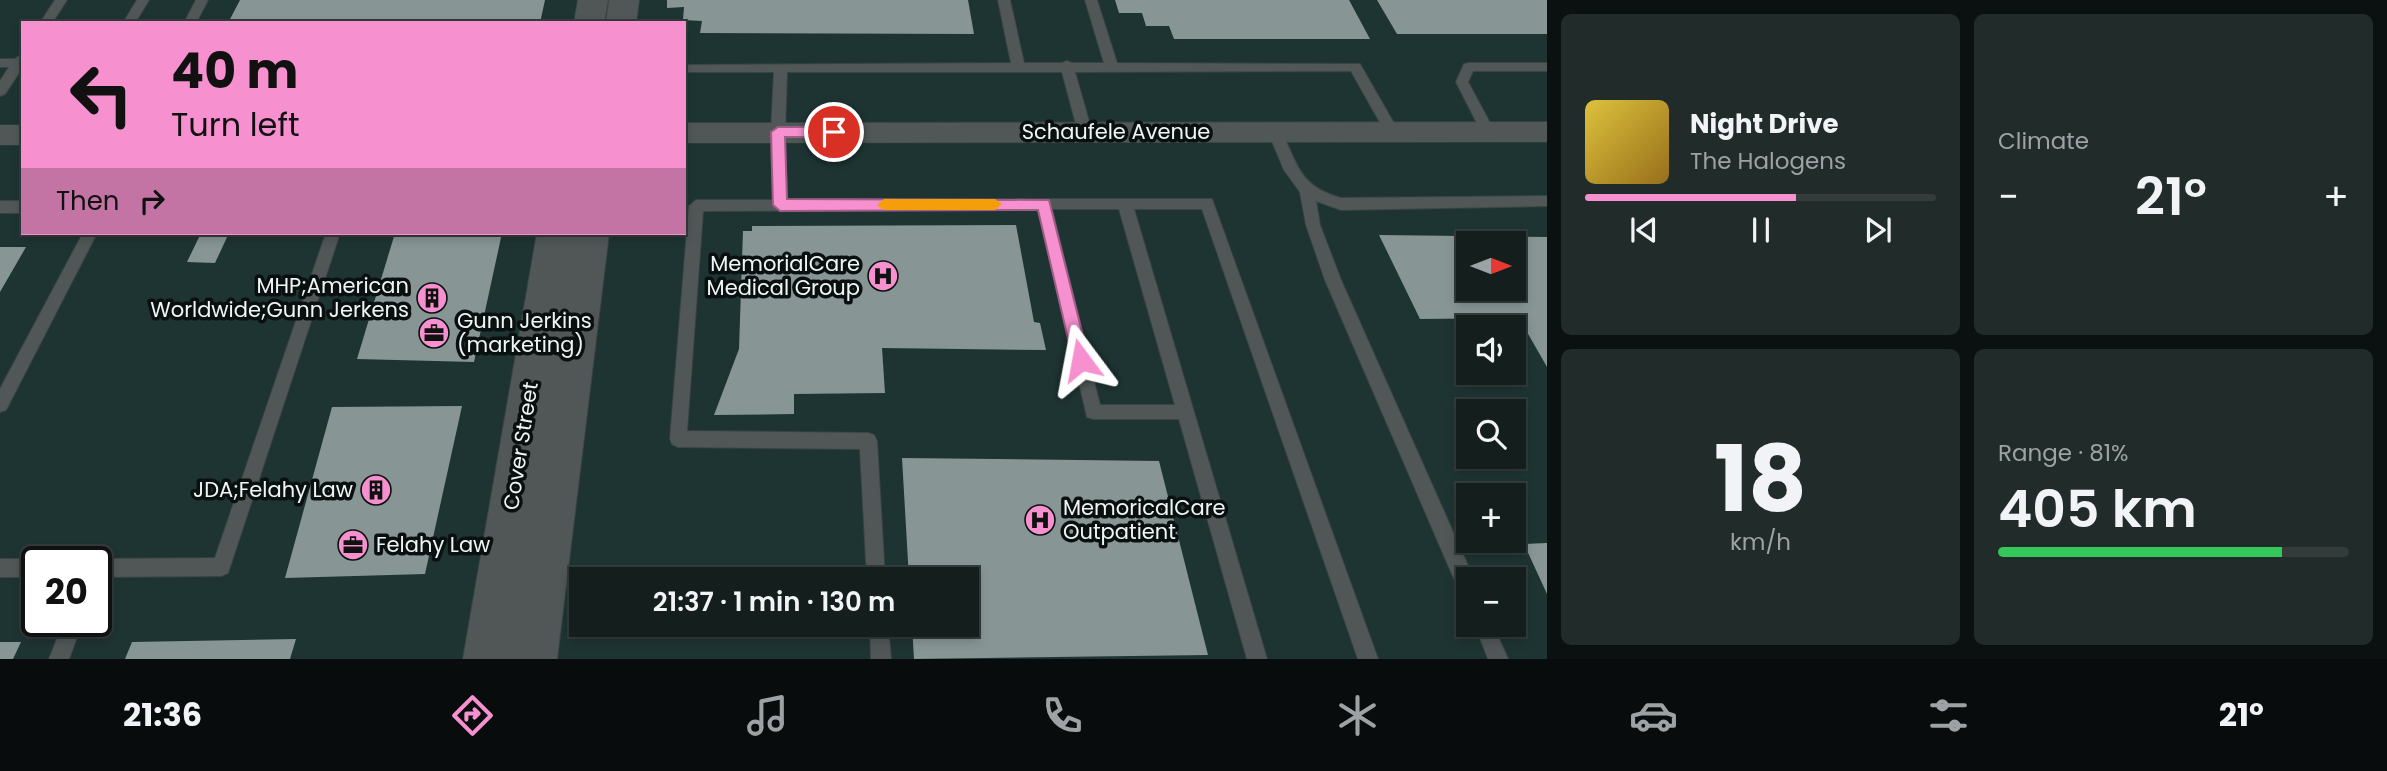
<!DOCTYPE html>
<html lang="en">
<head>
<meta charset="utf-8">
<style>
  :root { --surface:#141e1d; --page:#212b2a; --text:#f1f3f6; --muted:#9da2a4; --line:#333c3b; --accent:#f690cf }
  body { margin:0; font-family:Poppins,sans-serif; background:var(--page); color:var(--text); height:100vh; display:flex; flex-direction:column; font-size:26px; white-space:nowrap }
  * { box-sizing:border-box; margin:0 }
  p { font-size:23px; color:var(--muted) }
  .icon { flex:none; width:38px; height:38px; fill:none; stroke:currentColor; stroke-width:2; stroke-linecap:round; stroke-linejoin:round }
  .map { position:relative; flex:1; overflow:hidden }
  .panel { display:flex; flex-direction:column; gap:14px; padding:14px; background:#0b1010; width:840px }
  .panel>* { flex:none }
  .hud { position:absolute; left:21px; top:21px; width:665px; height:214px; border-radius:0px; box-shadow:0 4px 10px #0003,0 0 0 2px var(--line); background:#f690cf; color:#111; overflow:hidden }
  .needle { width:46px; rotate:90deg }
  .controls { position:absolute; left:1456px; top:231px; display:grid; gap:14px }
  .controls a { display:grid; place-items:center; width:70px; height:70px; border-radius:0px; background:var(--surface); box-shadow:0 4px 10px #0003,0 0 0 2px var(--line); font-size:35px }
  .speed { position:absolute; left:21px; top:546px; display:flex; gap:14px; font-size:35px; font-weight:700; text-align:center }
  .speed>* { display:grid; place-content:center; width:91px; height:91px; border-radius:50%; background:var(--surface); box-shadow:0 4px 10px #0003,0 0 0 2px var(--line); line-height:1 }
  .speed .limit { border:4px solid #111; border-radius:10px; background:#fff; color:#111 }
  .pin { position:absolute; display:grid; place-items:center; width:60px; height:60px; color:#fff; margin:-30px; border:4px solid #fff; border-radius:50%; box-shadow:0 2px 7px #0007 }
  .me { position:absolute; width:77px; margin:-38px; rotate:347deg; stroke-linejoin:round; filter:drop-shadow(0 0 5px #0008) }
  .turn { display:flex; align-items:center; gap:24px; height:147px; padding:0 35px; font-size:32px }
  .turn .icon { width:91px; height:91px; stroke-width:2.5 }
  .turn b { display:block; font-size:49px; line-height:60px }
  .then { display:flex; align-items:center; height:66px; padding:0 35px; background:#0003; gap:14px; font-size:26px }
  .big { font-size:52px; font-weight:600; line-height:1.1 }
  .panel .tile { flex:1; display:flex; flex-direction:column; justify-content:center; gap:10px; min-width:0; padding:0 24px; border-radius:10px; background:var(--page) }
  .panel .dial { align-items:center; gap:0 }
  .dial b { font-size:91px; line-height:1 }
  .song { display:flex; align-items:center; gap:21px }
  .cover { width:84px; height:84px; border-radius:10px; background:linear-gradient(135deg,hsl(50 70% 55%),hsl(40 70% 35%)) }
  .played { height:7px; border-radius:4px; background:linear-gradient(90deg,var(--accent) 60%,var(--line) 60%) }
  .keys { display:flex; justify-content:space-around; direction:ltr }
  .heat { display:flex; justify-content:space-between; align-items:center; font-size:38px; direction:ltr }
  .charge { height:10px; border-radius:5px; background:linear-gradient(90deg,#34c759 81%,var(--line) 0) }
  .panel .tiles { flex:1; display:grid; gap:14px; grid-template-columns:repeat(2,1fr) }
  .trip { position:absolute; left:569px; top:567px; width:410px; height:70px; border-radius:0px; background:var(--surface); box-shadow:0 4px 10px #0003,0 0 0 2px var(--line); font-weight:600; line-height:70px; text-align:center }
  .dock { display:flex; height:112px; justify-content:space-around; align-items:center; background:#080c0c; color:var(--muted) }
  .dock .icon { width:49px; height:49px }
  .dock .current { color:var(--accent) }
  .dock b { font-size:32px; color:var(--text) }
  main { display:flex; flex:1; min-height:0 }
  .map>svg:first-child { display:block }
</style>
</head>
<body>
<main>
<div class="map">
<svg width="1547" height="659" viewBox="0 0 1547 659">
  <rect width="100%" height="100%" fill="#1b2827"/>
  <path fill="#1e3433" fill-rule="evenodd" d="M 0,0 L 1547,0 L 1547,659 L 0,659 ZM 23,23 L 684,23 L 684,233 L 23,233 ZM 1468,243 L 1514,243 L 1514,289 L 1468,289 ZM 1468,327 L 1514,327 L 1514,373 L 1468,373 ZM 1468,411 L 1514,411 L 1514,457 L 1468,457 ZM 1468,495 L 1514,495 L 1514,541 L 1468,541 ZM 37,562 L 96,562 L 96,621 L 37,621 ZM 581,579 L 966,579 L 966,625 L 581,625 ZM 1468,579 L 1514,579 L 1514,625 L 1468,625 Z"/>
  <path fill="#879695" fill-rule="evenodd" d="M 240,0 L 545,0 L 540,23 L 228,23 Z
    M 667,0 L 968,0 L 974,34 L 700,33 L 702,21 L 683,20 L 684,7 L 667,8 Z
    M 1115,0 L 1349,0 L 1370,39 L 1174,39 L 1169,26 L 1146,26 L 1142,13 L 1119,13 Z
    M 1377,0 L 1547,0 L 1547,34 L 1397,34 Z
    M 1016,225 L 1034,322 L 1040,323 L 1046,350 L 882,348 L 885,393 L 794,394 L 794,414 L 714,415 L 739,349 L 743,231 L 752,231 L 752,226 Z
    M 201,233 L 229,233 L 215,263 L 187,262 Z
    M 395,233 L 502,233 L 474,362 L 357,359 Z
    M 1379,235 L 1547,237 L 1547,367 L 1519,318 L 1420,319 ZM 1468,243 L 1514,243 L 1514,289 L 1468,289 Z
    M 0,247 L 26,247 L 0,292 Z
    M 462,406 L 425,574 L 285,578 L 332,407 Z
    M 902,458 L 1159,461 L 1208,655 L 914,659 L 912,625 L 966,625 L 966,579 L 909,579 Z
    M 1547,543 L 1547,594 L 1524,544 Z
    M 296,639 L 290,659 L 125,659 L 132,642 Z
    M 0,642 L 21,642 L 13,659 L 0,659 Z"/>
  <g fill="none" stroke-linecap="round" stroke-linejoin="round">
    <g stroke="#394544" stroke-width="2">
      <path id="service" d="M 55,0 L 67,0 L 52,23 L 40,23 Z
        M 137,0 L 149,0 L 135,23 L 123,23 Z
        M 196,0 L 208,0 L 196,23 L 184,23 Z
        M 998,0 L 1010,0 L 1024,63 L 1062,63 L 1067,61 L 1072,63 L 1104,63 L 1085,0 L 1097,0 L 1117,63 L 1360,64 L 1399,132 L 1392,137 L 1387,135 L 1351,71 L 1075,72 L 1092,132 L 1085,137 L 1078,132 L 1062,72 L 787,72 L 785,132 L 787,199 L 1212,199 L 1378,659 L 1358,659 L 1202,209 L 1134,209 L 1267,659 L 1247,659 L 1179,419 L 1093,419 L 1087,417 L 1038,209 L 703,211 L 687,431 L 868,433 L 874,435 L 877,441 L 885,579 L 867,579 L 860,449 L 678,447 L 672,444 L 670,439 L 689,206 L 696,200 L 773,200 L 771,132 L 774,72 L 689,72 L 684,71 L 684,65 L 1011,63 ZM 1052,209 L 1119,209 L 1175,405 L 1100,405 Z
        M 23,53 L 23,67 L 5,94 L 0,96 L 0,81 L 9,67 L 0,67 L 0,59 L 15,59 Z
        M 1469,63 L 1547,63 L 1547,71 L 1473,71 L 1468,82 L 1495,132 L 1488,137 L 1483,135 L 1456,82 L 1464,64 Z
        M 1275,127 L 1280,129 C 1298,164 1298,186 1341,198 L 1547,196 L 1547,206 L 1341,210 L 1316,201 L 1320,225 L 1341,280 L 1474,579 L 1468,579 L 1468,597 L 1461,595 L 1325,280 L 1306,225 L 1300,192 L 1284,170 L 1268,132 Z
        M 0,201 L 23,201 L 23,213 L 0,213 Z
        M 83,233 L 97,233 L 6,410 L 0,412 L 0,389 Z
        M 326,233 L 340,233 L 228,573 L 221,576 L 96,577 L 96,562 L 89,562 L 96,559 L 215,558 Z
        M 0,559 L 37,559 L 44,562 L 37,562 L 37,577 L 0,577 Z
        M 64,621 L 83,621 L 69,659 L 49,659 Z
        M 870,625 L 888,625 L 891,659 L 871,659 Z
        M 1475,625 L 1493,625 L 1508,659 L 1488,659 Z"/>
    </g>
    <g stroke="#394544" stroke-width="1">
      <path id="minor" d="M 1547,122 L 1547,142 L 684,143 L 684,123 Z
        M 0,125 L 23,125 L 23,145 L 0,145 Z"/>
    </g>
    <g stroke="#394544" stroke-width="2">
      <path id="tertiary" d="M 578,0 L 608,0 L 604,23 L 574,23 Z
        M 609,0 L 639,0 L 636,23 L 606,23 Z
        M 537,233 L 573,233 L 567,275 L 573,233 L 609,233 L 557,659 L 463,659 Z"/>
    </g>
    <use href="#service" fill="#515757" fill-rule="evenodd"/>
    <use href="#minor" fill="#515757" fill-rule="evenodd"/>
    <use href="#tertiary" fill="#515757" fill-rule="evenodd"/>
  </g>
  <path fill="#f690cf" stroke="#a05e87" stroke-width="2" d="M 778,127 L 834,127 L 841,132 L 834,137 L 785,137 L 787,199 L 1049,200 L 1089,360 L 1087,365 L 1075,365 L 1073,360 L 1038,210 L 780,211 L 773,205 L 771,132 Z"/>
  <path fill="#f59e0b" d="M 884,199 L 995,199 L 1002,204 L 995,210 L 884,210 L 877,205 Z"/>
  <defs>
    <g id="hospital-disc" transform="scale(1.575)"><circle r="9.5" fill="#f690cf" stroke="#0a0f0f"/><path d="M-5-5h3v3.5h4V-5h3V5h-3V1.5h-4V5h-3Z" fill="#111"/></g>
    <g id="building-disc" transform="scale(1.575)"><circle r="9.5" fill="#f690cf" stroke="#0a0f0f"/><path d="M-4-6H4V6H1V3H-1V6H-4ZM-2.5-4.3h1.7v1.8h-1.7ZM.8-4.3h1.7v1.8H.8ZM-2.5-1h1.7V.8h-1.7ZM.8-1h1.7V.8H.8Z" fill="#111"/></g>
    <g id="office-disc" transform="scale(1.575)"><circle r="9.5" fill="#f690cf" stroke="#0a0f0f"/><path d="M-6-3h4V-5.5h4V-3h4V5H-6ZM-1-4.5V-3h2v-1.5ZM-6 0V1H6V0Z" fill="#111"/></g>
  </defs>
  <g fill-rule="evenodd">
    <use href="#hospital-disc" x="883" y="276"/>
    <use href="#building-disc" x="432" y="298"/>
    <use href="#office-disc" x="434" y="333"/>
    <use href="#building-disc" x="376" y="490"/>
    <use href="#hospital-disc" x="1040" y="520"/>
    <use href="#office-disc" x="353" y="545"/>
  </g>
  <g text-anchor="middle" stroke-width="7" stroke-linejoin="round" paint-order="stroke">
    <g font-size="21" fill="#eef6f5" stroke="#0a0f0f">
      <text x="1116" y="139">Schaufele Avenue</text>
      <text transform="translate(521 446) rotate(-81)" y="7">Cover Street</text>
    </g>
    <g font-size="21" fill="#eef6f5" stroke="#0a0f0f" text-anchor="end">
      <text x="860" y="271">MemorialCare<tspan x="860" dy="24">Medical Group</tspan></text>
      <text x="409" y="293">MHP;American<tspan x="409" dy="24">Worldwide;Gunn Jerkens</tspan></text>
      <text x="457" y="328" text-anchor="start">Gunn Jerkins<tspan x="457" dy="24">(marketing)</tspan></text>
      <text x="353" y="497">JDA;Felahy Law</text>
      <text x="1063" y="515" text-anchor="start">MemoricalCare<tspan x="1063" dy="24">Outpatient</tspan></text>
      <text x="376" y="552" text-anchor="start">Felahy Law</text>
    </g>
  </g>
</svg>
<div class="controls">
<a><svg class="needle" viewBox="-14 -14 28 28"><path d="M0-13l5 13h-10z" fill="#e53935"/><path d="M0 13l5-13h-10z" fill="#9da2a4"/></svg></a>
<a><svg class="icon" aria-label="sound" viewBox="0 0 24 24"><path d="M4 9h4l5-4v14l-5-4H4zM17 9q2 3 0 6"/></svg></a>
<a><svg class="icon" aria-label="search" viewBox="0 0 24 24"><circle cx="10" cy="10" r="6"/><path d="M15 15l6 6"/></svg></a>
<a>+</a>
<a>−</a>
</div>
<div class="speed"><div class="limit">20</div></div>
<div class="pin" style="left:834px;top:132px;background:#d93025"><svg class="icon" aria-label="arrive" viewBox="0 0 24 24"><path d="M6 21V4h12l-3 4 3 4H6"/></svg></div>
<svg class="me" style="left:1081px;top:360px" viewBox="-20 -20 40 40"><path d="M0-17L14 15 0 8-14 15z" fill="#f690cf" stroke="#fff" stroke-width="4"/></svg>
<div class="trip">21:37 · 1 min · 130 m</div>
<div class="hud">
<div class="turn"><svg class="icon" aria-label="left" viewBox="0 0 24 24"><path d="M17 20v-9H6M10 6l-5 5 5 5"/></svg><div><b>40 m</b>Turn left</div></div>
<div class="then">Then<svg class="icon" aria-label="right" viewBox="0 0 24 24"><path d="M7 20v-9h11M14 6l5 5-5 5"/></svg></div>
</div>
</div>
<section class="panel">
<div class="tiles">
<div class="tile">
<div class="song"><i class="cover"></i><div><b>Night Drive</b><p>The Halogens</p></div></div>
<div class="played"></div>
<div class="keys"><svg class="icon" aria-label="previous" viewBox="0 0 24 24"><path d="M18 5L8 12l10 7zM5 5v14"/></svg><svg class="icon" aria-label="pause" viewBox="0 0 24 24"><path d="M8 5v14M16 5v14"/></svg><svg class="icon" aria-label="next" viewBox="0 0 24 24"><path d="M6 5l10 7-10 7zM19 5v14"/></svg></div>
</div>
<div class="tile"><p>Climate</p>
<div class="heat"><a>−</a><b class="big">21°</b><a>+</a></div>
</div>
<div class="tile dial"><b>18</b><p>km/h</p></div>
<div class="tile"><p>Range · 81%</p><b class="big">405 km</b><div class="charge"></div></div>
</div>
</section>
</main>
<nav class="dock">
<b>21:36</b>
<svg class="icon current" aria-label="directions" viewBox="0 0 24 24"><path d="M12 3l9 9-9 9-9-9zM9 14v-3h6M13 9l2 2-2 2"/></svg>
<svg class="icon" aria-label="music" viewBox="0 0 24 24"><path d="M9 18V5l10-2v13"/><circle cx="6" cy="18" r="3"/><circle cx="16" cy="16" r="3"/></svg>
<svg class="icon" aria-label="phone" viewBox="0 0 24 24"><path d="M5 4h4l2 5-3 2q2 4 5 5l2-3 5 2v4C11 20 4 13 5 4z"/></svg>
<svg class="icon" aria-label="climate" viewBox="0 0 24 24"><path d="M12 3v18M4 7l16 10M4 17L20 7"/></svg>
<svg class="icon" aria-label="car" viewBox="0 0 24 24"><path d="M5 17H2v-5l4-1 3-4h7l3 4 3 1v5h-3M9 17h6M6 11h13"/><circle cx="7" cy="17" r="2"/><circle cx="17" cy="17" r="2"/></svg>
<svg class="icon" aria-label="filters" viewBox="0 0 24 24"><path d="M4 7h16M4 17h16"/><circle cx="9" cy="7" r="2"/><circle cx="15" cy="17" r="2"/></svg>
<b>21°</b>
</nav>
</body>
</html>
